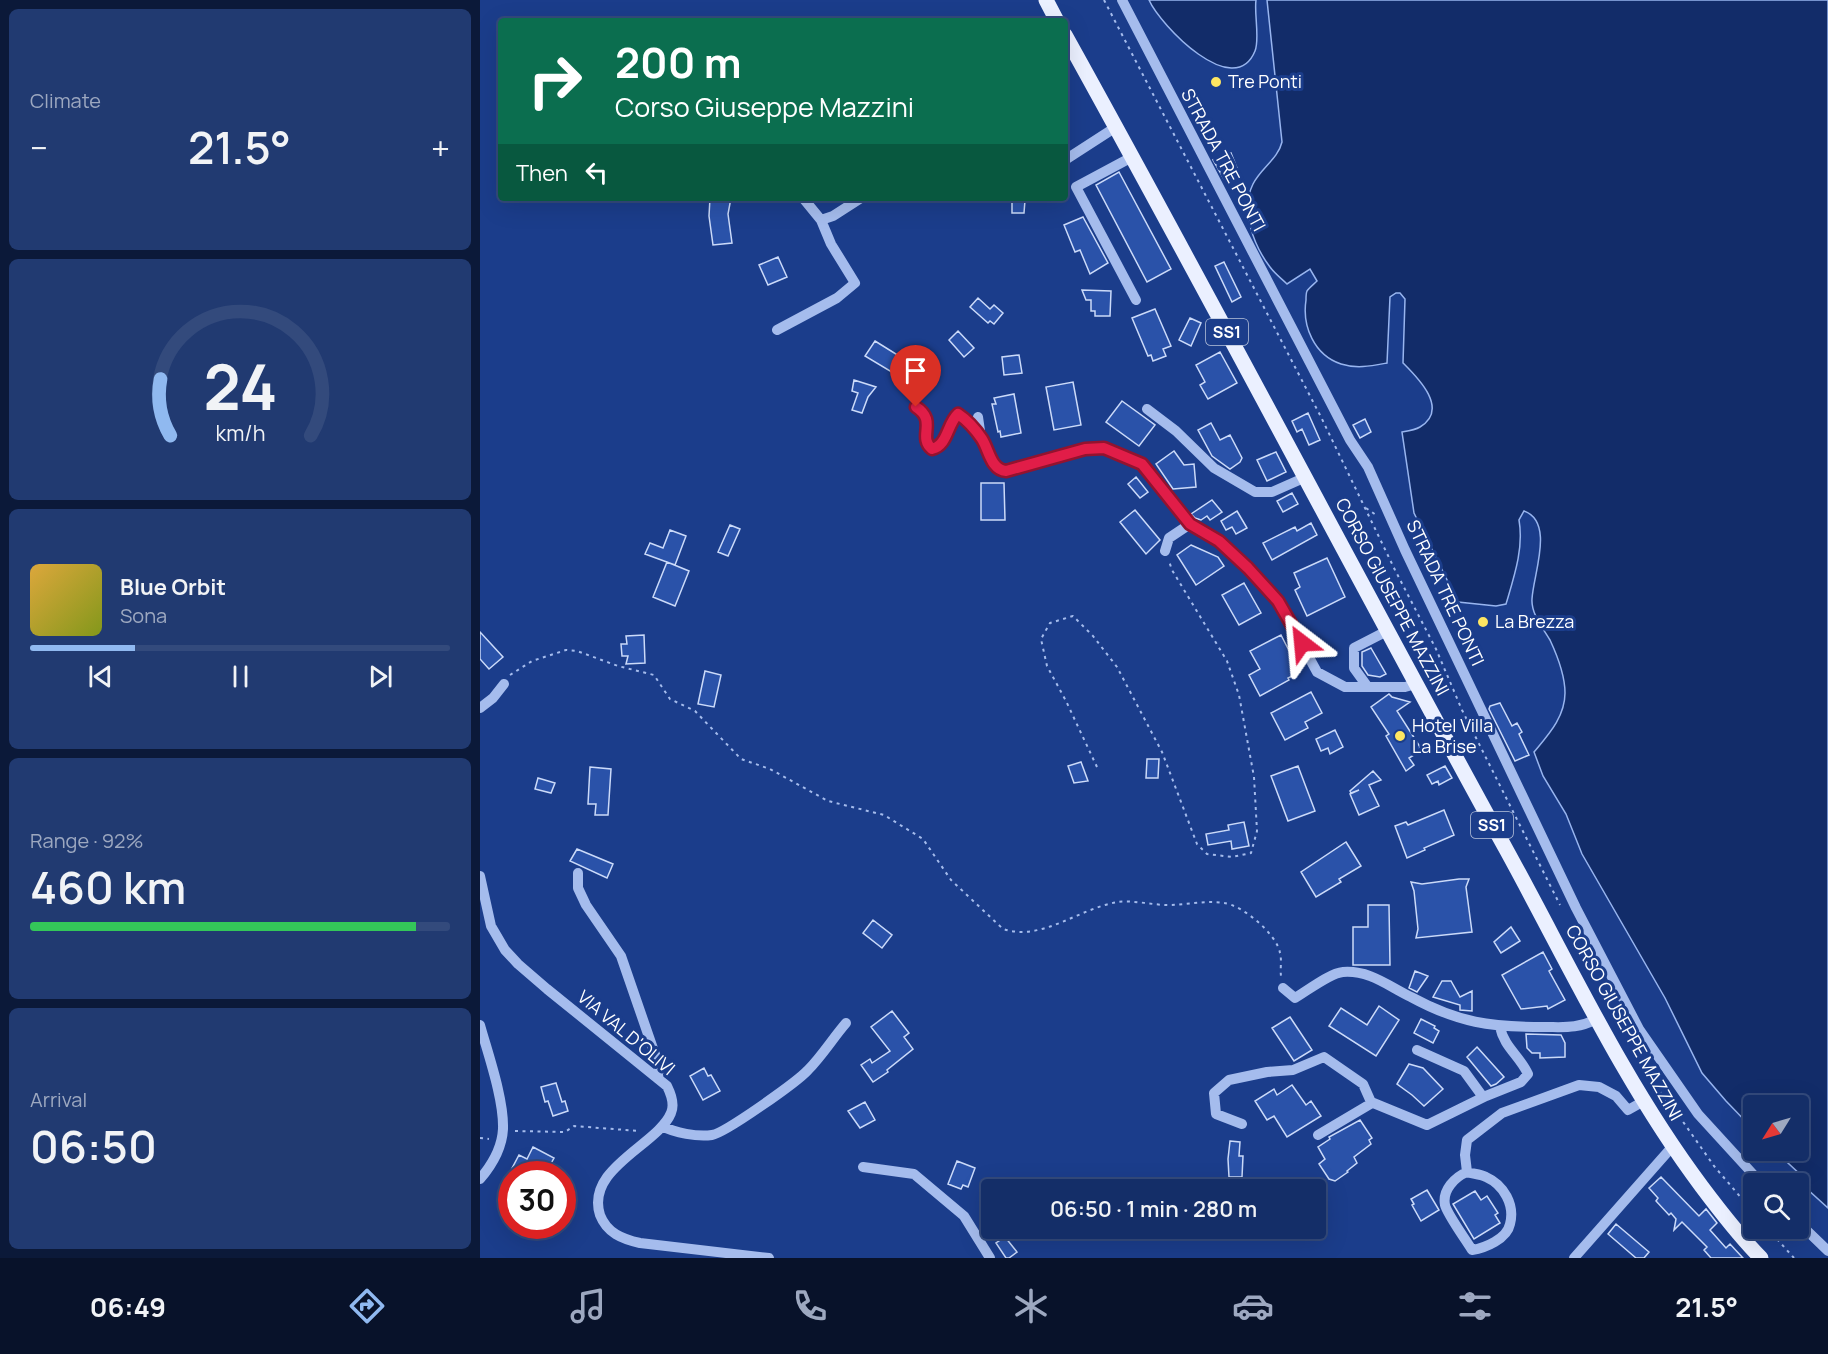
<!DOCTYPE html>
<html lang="en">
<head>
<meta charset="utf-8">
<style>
  :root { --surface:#142e68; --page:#213a71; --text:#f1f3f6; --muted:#9da8c0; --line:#334a7c; --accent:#90b9f0 }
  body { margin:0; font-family:Manrope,sans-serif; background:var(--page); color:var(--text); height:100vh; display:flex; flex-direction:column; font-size:22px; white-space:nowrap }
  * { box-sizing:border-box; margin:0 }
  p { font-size:20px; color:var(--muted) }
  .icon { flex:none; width:33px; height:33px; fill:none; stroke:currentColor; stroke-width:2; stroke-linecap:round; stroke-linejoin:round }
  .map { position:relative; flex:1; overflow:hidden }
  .drawer { display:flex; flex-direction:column; gap:9px; padding:9px; background:#0b1939; width:480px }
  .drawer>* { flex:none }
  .banner { position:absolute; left:18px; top:18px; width:570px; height:183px; border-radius:6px; box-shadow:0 6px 24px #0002,0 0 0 2px var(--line); background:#0b6e4f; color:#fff; overflow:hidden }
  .needle { width:39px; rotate:233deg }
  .buttons { position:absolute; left:1263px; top:1095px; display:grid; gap:12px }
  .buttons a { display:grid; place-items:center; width:66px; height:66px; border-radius:6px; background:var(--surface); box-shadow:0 6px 24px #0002,0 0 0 2px var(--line); font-size:30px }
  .speed { position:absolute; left:18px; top:1161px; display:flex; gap:12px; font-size:30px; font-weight:700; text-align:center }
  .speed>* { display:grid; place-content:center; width:78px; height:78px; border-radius:50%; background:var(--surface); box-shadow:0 6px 24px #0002,0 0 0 2px var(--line); line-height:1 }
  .speed .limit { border:9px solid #d22; background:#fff; color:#111 }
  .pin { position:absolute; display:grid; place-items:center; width:51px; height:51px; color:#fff; margin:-62px -26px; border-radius:50% 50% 50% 0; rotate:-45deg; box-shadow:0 0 6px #0007 }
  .pin .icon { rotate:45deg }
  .me { position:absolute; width:66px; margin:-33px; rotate:331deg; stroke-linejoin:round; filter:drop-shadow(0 0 4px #0008) }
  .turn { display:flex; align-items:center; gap:21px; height:126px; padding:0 18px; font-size:27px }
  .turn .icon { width:78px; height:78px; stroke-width:2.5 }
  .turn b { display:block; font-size:42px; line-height:51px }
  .then { display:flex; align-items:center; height:57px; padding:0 18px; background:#0003; gap:12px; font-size:22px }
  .big { font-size:45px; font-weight:600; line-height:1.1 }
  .drawer .widget { flex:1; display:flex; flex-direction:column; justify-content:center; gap:9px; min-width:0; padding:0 21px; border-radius:9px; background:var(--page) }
  .drawer .dial { align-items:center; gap:0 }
  .dial svg { height:156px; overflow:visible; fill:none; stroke:var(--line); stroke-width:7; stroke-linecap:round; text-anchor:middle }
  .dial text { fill:var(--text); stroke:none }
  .song { display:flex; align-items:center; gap:18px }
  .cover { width:72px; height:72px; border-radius:9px; background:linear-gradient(135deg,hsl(40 70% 55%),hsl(70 70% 35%)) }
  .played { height:6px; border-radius:3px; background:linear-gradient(90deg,var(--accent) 25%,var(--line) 25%) }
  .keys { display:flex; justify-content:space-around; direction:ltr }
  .heat { display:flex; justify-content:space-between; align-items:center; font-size:33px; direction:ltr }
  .charge { height:9px; border-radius:4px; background:linear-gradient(90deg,#34c759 92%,var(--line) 0) }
  .trip { position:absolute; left:501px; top:1179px; width:345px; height:60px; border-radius:6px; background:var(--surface); box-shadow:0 6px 24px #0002,0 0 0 2px var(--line); font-weight:600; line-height:60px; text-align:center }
  .dock { display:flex; height:96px; justify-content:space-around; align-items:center; background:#08122a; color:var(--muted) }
  .dock .icon { width:42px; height:42px }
  .dock .current { color:var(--accent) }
  .dock b { font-size:27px; color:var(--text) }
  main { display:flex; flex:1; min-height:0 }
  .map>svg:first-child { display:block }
</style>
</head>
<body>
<main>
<section class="drawer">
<div class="widget"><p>Climate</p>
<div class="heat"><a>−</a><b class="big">21.5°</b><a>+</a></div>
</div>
<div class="widget dial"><svg viewBox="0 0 100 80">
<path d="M14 69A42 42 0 1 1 86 69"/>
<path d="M14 69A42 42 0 0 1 9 40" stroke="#90b9f0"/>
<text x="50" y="56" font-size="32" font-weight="700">24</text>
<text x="50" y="72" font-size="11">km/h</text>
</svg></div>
<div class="widget">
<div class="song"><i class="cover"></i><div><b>Blue Orbit</b><p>Sona</p></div></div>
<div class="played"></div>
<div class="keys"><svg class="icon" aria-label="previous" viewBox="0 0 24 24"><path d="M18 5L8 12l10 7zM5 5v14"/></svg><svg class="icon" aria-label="pause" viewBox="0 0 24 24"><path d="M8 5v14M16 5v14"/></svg><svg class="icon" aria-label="next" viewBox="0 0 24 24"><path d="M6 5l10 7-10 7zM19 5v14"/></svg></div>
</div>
<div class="widget"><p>Range · 92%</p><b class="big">460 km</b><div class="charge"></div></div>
<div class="widget"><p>Arrival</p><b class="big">06:50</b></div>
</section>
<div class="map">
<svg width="1348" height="1258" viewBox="0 0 1348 1258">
  <rect width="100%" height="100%" fill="#1b3d8b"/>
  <path fill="#122c69" stroke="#98b5ef" stroke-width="1.5" d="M 669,0 L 776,0 C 774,14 780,39 775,51 C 754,102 680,25 669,0 Z
    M 787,0 L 1348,0 L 1348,1208 L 1326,1188 L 1324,1178 L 1295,1151 L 1318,1150 L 1318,1106 L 1274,1106 L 1273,1129 L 1246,1101 L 1222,1073 L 1185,998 L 1102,854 L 1086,814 L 1063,776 L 1054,752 C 1068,735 1085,717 1085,693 C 1085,677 1077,655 1070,640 C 1063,628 1051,614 1052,599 C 1053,575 1075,522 1044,511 L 1039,520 C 1044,548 1034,577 1026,604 L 1016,606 L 978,602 L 934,513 L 922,432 C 928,431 935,430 940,427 C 970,409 937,377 923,363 L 925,299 L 920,293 L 916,293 L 910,297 L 907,363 C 891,366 877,369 861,364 C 834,355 822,326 826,300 C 826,298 826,293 827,291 C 829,288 834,284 837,281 L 830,269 L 807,284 C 802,279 795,274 790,267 C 774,246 760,210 773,184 C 781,168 798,159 802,142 Z"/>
  <path fill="#2a52a9" stroke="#cbdaf9" stroke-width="1.5" d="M 751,153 L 759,173 L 744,179 L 733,160 Z
    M 639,172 L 691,269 L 667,282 L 616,185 Z
    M 230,198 L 251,198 L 248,214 L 252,243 L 233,245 L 229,216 Z
    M 532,200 L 545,200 L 544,213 L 532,213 Z
    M 603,217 L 628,263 L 610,274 L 600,250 L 595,252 L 584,225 Z
    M 298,257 L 307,277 L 288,285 L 279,265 Z
    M 744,262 L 761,297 L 752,302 L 735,266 Z
    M 602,290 L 631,291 L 630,316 L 615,316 L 615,311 L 611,311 L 611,300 L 606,300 Z
    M 498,298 L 510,309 L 514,305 L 523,313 L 514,324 L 510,321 L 508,323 L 490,307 Z
    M 675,309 L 691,346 L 683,349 L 686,356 L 673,361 L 671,355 L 668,356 L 652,318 Z
    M 710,318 L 721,323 L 711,346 L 699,340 Z
    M 478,331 L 494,348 L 484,357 L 469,340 Z
    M 395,341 L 424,359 L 415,374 L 385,356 Z
    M 740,352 L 757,383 L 728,399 L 720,385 L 725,382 L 716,365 Z
    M 539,355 L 542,373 L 524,375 L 522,357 Z
    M 374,380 L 396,387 L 388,397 L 382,413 L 372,410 L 378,393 L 372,391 Z
    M 593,382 L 601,425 L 574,430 L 566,387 Z
    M 534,394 L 541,433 L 521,437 L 520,431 L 518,432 L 512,404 L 516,404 L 514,398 Z
    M 642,401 L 675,425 L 659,446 L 626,422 Z
    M 828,413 L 840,440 L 829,445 L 822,429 L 817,432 L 812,421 Z
    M 885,419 L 891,432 L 880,438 L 873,425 Z
    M 731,423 L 740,440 L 750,435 L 762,458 L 760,462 L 750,469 L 732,456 L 718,430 Z
    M 694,451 L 704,465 L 714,464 L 716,487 L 693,489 L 676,464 Z
    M 796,452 L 806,472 L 787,481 L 777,460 Z
    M 656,477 L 668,492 L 660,498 L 648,484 Z
    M 501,483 L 524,483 L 525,520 L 501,520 Z
    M 812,493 L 818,504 L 803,512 L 797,501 Z
    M 732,500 L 742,512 L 730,520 L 727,516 L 721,520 L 715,518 L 711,514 Z
    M 655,510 L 680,540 L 666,554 L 640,522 Z
    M 757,511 L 767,528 L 756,534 L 752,527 L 746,530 L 741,521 Z
    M 831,523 L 837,535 L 792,560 L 783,543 L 815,527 L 817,531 Z
    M 250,525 L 260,529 L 248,556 L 238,552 Z
    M 190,530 L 206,536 L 195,565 L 165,554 L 170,543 L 183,548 Z
    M 711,545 L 738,557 L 744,566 L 716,585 L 697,555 Z
    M 847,558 L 865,597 L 827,616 L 815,590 L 820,587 L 814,573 Z
    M 187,562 L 209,571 L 195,606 L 173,597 Z
    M 764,583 L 781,613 L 759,625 L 742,595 Z
    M 0,632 L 23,657 L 9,669 L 0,659 Z
    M 164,635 L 165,663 L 146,664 L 148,656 L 142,656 L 141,644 L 147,644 L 146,636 Z
    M 801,635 L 820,672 L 808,678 L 809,680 L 780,696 L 769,675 L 780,669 L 770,651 Z
    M 891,648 L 906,674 L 900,677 L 888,675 L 882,666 L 882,652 Z
    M 225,671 L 241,675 L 234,707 L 218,704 Z
    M 831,692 L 842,713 L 825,722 L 828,728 L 805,740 L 791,713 Z
    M 909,694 L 912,697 L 930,702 L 917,711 L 942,750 L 929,758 L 934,765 L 926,771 L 906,736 L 909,734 L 891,707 Z
    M 1020,703 L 1032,726 L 1037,723 L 1042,732 L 1039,734 L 1049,755 L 1035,761 L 1009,709 L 1010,706 Z
    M 855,730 L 863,747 L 850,754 L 848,748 L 841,751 L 836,739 Z
    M 667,759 L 679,759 L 678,778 L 666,778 Z
    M 601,762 L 608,781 L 594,783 L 588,766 Z
    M 818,766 L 835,811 L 808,821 L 791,776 Z
    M 965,766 L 972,778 L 959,785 L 958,781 L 952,784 L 947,775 Z
    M 110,767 L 131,769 L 128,815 L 115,815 L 116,804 L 108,804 Z
    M 893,771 L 901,780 L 889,785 L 899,806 L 879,815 L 870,794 L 879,790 L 871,793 L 870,791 Z
    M 58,778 L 75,783 L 71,793 L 55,789 Z
    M 964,810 L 974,835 L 944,848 L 945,850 L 927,858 L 915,826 L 926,822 L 928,825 Z
    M 764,822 L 769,846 L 752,849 L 751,841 L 728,845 L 726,834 L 749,830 L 748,825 Z
    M 866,842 L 881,866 L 859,879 L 861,882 L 836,897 L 821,872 Z
    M 97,849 L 133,864 L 127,878 L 90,861 Z
    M 979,879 L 989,879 L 986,887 L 992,932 L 936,938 L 938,929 L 934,891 L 931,882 L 942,884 Z
    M 888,905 L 909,905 L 910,965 L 873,965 L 873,927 L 888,927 Z
    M 393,920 L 412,935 L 402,948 L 383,933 Z
    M 1031,927 L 1040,941 L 1021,953 L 1014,942 Z
    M 1063,952 L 1072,969 L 1069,971 L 1085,1000 L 1068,1009 L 1067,1006 L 1041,1009 L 1022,975 Z
    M 935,971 L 948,976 L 937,992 L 929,988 Z
    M 962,981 L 971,981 L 980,997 L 992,991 L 992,1011 L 980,1010 L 980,1005 L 953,997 Z
    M 899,1006 L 919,1020 L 896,1056 L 849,1026 L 861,1008 L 887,1025 Z
    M 412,1011 L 429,1033 L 424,1037 L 433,1049 L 407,1070 L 408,1072 L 393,1082 L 381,1065 L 390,1059 L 392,1063 L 410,1051 L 391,1027 Z
    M 810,1017 L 832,1050 L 814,1061 L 792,1028 Z
    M 941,1019 L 955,1026 L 954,1028 L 959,1031 L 953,1043 L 934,1033 Z
    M 1046,1034 L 1081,1035 L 1085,1043 L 1085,1057 L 1060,1058 L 1060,1053 L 1052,1053 L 1047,1048 Z
    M 997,1047 L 1024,1077 L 1016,1084 L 1011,1086 L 987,1057 Z
    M 929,1064 L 943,1068 L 963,1089 L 944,1106 L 932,1095 L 917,1084 Z
    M 224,1068 L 228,1076 L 231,1075 L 240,1091 L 223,1100 L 210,1076 Z
    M 76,1083 L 82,1102 L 85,1101 L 88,1111 L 73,1116 L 68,1101 L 65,1102 L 61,1087 Z
    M 812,1085 L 826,1105 L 831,1101 L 841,1116 L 807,1137 L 794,1116 L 787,1120 L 775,1101 L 794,1089 L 797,1095 Z
    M 385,1102 L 395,1120 L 380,1128 L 368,1111 Z
    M 880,1120 L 892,1138 L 889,1140 L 891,1144 L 874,1157 L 877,1163 L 867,1171 L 868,1172 L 855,1181 L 849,1179 L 839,1164 L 845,1159 L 838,1147 L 850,1139 L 849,1137 Z
    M 750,1141 L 760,1142 L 759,1156 L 763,1156 L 762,1177 L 749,1177 L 748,1159 Z
    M 53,1147 L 74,1158 L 65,1174 L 29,1174 L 39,1155 L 47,1159 Z
    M 477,1161 L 495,1168 L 488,1187 L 483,1185 L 481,1189 L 468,1184 Z
    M 1181,1177 L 1219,1216 L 1226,1209 L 1237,1223 L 1230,1230 L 1246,1248 L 1250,1244 L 1263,1258 L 1231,1258 L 1224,1250 L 1227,1247 L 1202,1222 L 1194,1230 L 1196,1219 L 1191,1213 L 1189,1215 L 1176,1201 L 1178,1198 L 1169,1188 Z
    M 947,1190 L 959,1210 L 941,1221 L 932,1205 L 934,1204 L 931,1199 Z
    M 995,1191 L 1001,1200 L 1007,1196 L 1018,1213 L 1015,1215 L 1020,1223 L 994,1239 L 973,1204 Z
    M 1136,1224 L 1169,1252 L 1164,1258 L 1156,1258 L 1128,1234 Z
    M 525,1237 L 537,1252 L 529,1258 L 526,1258 L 516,1243 Z"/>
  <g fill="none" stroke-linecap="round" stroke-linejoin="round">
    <path stroke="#a5bced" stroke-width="2" stroke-dasharray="3 4.5" stroke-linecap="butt" d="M 624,0 L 841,417 L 915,570 L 956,649 L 982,710 L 1080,905
      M 886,508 L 896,515
      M 30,675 L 52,661 L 86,650 L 97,651 L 138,666 L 174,675 L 190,699 L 215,711 L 261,759 L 290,769 L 348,801 L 404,815 L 443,839 L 471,880 L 523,929 C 562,942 599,908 638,902 C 654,900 672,905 688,905 C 707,905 725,900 744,903 C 762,905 797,934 800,953 C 802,960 800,969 801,976
      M 617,767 L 586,701 L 567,666 L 561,639 L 570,623 L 593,616 L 613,636 L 637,667 L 682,752 L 717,844 L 727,854 L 752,857 L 771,853 L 777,831 L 774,777 L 759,695 L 747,661 L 692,570 L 689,561
      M 1151,1040 L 1183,1097 L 1199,1116 L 1234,1166 L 1274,1213
      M 35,1131 L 85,1132 L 94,1126 L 159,1131
      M 0,1138 L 9,1139
      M 1287,1228 L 1314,1258"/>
    <path stroke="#a5bced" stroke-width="10" d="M 642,0 L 870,440 L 888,467 L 925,550 L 1096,908 L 1159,1029 L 1218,1114 L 1282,1184
      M 652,157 L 596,187 L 656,300
      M 585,160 L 636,127
      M 341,220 L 353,216 L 381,198
      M 297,330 L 357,298 L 375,283 L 351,244 L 341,220 L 323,198
      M 436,407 C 458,421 437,437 452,449 C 468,444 466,424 478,414 C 487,420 496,430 502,438 C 509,450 511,470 526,471 L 605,449 L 624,448 L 662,464 L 710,524 L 739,541 L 768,568 L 798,601 L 837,672 L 865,687 L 925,687 L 936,684
      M 667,409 L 696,431 L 734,468 L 775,492 L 792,492 L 826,477
      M 498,417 L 501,438
      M 685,551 L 689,538 L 710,524
      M 887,686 L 874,668 L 874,648 L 907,631
      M 0,708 L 13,698 L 24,684
      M 98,873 L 98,888 L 106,905 L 141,956 L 179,1066 L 180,1072 L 177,1078
      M 0,876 L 11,926 L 25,950 L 38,964 L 67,989 L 187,1086 C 191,1094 195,1104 191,1113 C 178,1145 105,1168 120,1215 C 127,1233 142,1239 160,1243 L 289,1258
      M 803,988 L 815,998 C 827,991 850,973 863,972 C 890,970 908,986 931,997 C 979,1023 1010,1027 1064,1027 C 1085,1027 1097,1029 1117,1019
      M 0,1025 C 8,1054 24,1099 23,1129 C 22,1148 12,1165 0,1179
      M 937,1050 L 984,1071 L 1003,1097
      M 762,1124 L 736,1114 L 734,1093 L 749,1080 L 787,1072 L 813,1070 L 844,1057 L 883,1084 L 891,1102 L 947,1125 L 1006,1096 L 1041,1082 L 1048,1074 C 1040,1056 1024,1047 1020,1027
      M 182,1126 C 195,1133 217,1137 232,1135 C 245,1133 317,1082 328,1070 C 342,1056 353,1038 366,1023
      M 838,1135 L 892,1103
      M 383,1167 L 434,1174 L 484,1216 L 510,1258
      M 987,1172 C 975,1177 962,1190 965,1205 C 967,1214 986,1240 992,1250 C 1005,1248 1027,1239 1030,1224 C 1035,1205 1024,1185 1006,1177 C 1000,1174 993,1174 987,1172 L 985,1155 L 987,1140 L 1022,1113 L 1099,1085 L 1119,1087 L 1136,1096 L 1148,1110 L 1164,1101
      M 1318,1222 L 1348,1251
      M 1094,1258 L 1192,1147"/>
    <path stroke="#ebf0ff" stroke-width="15" d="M 566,0 L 577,21
      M 585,35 C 735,305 878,580 1027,851 C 1089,964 1144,1083 1222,1187 C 1240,1211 1259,1236 1281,1258"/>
  </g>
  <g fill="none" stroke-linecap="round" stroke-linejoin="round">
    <g stroke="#92132f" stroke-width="15">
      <path id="route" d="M 436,407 C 458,421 437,437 452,449 C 468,445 467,424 478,414 C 487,420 496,430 502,439 C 509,450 511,470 526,471 L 605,449 L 624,448 L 662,464 L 710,524 L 739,541 L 768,568 L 798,601 L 822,643"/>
    </g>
    <use href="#route" stroke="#e11d48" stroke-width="10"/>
  </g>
  <g fill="#fee662" stroke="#1b3d8b" stroke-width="2">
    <circle cx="736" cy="82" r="6"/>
    <circle cx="1003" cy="622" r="6"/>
    <circle cx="920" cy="736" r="6"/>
  </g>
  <g text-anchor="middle" stroke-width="6" stroke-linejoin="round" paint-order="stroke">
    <g fill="#1b3d8b" stroke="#bbc5dc" stroke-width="1.5">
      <rect x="726" y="319" width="42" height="26" rx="4.5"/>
      <rect x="991" y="812" width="42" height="26" rx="4.5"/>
    </g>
    <g font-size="16" font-weight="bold" fill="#fff">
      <text x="747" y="338">SS1</text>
      <text x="1012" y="831">SS1</text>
    </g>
    <g font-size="18" fill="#fff" stroke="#1b3d8b" text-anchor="start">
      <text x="748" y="88">Tre Ponti</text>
      <text x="1015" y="628">La Brezza</text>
      <text x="932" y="732">Hotel Villa<tspan x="932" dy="21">La Brise</tspan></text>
    </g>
    <g font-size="18" fill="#fff" stroke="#1b3d8b">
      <text transform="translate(743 160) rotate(62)" y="6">STRADA TRE PONTI</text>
      <text transform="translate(965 593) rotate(65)" y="6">STRADA TRE PONTI</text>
      <text transform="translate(912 597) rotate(62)" y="6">CORSO GIUSEPPE MAZZINI</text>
      <text transform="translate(1144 1023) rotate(61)" y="6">CORSO GIUSEPPE MAZZINI</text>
      <text transform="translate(146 1033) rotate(40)" y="6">VIA VAL D'OLIVI</text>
    </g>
  </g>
</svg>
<div class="buttons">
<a><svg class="needle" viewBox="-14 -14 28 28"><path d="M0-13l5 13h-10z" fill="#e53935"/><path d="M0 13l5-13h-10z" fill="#9da8c0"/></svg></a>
<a><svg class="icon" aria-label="search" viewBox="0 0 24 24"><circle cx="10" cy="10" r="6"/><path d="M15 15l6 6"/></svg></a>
</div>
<div class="speed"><div class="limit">30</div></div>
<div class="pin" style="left:436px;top:407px;background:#d93025"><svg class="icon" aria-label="arrive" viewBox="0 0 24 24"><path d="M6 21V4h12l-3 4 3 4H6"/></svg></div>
<svg class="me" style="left:822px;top:643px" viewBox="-20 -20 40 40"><path d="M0-17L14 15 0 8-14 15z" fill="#e11d48" stroke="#fff" stroke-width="4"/></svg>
<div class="trip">06:50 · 1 min · 280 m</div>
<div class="banner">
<div class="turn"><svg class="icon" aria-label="right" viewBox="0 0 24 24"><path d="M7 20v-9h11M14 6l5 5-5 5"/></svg><div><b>200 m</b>Corso Giuseppe Mazzini</div></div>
<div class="then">Then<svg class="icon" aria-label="left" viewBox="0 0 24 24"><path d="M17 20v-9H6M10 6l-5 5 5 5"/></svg></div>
</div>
</div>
</main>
<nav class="dock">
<b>06:49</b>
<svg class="icon current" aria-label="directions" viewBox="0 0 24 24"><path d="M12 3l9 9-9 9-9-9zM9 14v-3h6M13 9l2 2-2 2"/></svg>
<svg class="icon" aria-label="music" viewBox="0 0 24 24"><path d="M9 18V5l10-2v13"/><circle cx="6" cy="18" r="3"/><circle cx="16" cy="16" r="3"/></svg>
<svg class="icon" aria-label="phone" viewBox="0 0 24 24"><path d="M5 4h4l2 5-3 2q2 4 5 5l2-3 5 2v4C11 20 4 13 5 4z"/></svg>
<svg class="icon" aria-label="climate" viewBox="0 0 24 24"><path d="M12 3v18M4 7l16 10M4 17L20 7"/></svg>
<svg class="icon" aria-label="car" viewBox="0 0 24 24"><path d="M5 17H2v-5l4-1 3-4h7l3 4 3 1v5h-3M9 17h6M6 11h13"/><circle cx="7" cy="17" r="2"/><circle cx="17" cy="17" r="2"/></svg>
<svg class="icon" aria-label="filters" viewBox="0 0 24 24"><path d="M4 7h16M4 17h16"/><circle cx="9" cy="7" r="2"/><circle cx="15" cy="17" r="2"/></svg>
<b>21.5°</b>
</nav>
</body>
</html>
